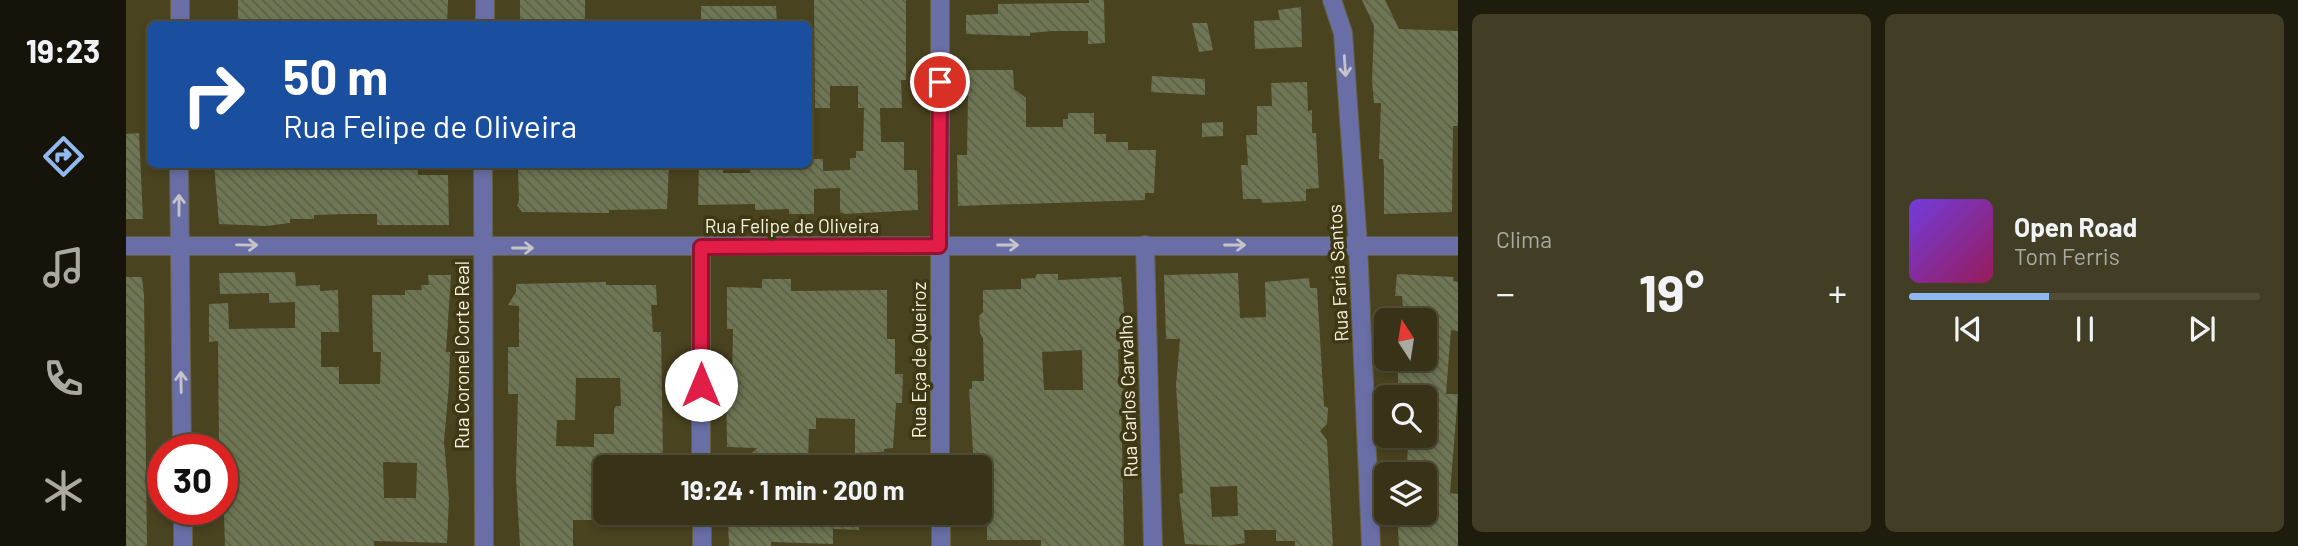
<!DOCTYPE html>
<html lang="pt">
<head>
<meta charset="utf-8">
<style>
  :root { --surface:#373218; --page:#423e25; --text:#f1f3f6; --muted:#aaaaa2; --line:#514d37; --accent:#90b9f0 }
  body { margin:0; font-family:Barlow,sans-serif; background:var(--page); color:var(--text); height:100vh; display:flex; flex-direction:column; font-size:26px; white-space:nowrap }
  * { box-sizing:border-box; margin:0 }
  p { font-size:23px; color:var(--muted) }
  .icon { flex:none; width:38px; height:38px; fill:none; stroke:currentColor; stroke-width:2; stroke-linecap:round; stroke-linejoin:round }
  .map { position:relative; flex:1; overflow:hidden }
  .details { display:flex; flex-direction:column; gap:14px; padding:14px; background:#1e1c0d; width:840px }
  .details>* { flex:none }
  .hud { position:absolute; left:21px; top:21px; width:665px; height:147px; border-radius:10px; box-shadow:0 4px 10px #0003,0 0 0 2px var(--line); background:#1a4fa0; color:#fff; overflow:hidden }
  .needle { width:46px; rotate:348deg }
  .tools { position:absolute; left:1248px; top:308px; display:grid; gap:14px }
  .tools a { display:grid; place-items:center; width:63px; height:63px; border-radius:10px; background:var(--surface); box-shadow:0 4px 10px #0003,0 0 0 2px var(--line); font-size:35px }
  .speed { position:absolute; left:21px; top:434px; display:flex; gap:14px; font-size:35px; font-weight:700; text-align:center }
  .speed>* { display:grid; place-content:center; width:91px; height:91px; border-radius:50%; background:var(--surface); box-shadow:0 4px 10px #0003,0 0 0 2px var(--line); line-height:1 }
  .speed .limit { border:10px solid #d22; background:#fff; color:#111 }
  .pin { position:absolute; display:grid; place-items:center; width:60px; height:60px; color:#fff; margin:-30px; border:4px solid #fff; border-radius:50%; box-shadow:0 2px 7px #0007 }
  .me { position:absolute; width:77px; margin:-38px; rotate:0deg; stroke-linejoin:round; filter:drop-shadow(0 0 5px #0008) }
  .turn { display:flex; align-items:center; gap:24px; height:147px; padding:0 21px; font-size:32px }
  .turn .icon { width:91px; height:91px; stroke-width:2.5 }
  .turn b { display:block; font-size:49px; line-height:60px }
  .big { font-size:52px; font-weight:700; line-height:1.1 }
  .details .widget { flex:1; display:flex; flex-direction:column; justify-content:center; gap:10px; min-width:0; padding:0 24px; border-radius:10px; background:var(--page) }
  .song { display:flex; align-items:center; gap:21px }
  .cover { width:84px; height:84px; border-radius:10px; background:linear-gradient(135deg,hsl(260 70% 55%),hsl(330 70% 35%)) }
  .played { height:7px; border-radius:4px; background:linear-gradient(90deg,var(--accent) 40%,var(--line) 40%) }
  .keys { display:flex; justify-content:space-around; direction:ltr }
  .heat { display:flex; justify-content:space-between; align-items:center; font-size:38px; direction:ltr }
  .details .tiles { flex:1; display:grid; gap:14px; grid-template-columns:repeat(2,1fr) }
  .trip { position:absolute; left:467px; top:455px; width:399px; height:70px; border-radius:10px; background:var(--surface); box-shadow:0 4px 10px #0003,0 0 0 2px var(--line); font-weight:700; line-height:70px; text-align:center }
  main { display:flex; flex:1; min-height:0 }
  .dock { display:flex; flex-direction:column; width:126px; justify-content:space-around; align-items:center; background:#16140a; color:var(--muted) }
  .dock .icon { width:49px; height:49px }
  .dock .on { color:var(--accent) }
  .dock b { font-size:32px; color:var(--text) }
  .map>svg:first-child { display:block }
</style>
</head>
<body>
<main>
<nav class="dock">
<b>19:23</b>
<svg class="icon on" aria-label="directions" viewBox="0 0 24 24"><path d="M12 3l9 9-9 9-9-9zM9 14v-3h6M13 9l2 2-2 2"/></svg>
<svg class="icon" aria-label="music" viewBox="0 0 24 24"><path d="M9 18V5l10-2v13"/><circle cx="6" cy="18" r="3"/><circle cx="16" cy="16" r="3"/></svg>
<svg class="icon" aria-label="phone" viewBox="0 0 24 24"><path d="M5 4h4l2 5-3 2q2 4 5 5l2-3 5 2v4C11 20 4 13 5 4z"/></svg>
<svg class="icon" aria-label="climate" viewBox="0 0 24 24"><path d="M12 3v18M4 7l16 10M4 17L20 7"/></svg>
</nav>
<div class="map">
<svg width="1332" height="546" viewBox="0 0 1332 546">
  <defs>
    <pattern id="building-back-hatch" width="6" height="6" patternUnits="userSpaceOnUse" patternTransform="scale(1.75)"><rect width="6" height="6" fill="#6e7653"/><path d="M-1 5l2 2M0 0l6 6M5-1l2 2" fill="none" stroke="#5c604b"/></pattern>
  </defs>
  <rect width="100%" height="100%" fill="#494320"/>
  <path fill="url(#building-back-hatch)" fill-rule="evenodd" d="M 112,0 L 322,0 L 321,24 L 112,24 Z
    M 394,0 L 459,0 L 459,24 L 394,24 Z
    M 688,0 L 780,0 L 780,80 L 775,80 L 776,108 L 754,108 L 755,142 L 778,142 L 778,170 L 791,170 L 792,210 L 718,214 L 714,212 L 714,188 L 688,189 L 688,214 L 663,214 L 663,209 L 629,210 L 629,204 L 572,205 L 573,164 L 597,164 L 597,173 L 624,173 L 624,164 L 653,164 L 653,169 L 682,168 L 682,159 L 697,159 L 697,171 L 724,170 L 724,158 L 730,158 L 730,151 L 737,151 L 738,108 L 732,108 L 732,86 L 704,86 L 704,108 L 689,108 Z
    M 963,0 L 978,0 L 979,43 L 962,44 L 962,31 L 926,31 L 904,33 L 904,36 L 840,34 L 840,15 L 872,14 L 872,4 L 963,3 Z
    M 1236,0 L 1259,0 L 1273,29 L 1332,31 L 1332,126 L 1327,126 L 1326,212 L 1258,214 L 1258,168 L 1257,159 L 1253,159 L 1255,103 L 1248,103 L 1246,81 L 1248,26 Z
    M 575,6 L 650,6 L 651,24 L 575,24 Z
    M 1175,7 L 1176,47 L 1129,49 L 1128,21 L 1154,20 L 1152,10 Z
    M 1066,23 L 1081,23 L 1087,50 L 1073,52 Z
    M 837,70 L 887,70 L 888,89 L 900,98 L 900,127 L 937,127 L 937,119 L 942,119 L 942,113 L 968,113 L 968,134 L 980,134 L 980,142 L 1002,142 L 1002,150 L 1030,150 L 1028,193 L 1019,193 L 1019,200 L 832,206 L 831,155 L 841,155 L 842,96 L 837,96 Z
    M 1026,76 L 1079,79 L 1079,95 L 1025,92 Z
    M 1181,82 L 1182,111 L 1186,110 L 1186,133 L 1190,133 L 1193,188 L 1180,189 L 1180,201 L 1136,203 L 1135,199 L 1117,199 L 1115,165 L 1122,165 L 1120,135 L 1131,135 L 1131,106 L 1146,106 L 1145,83 Z
    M 1097,122 L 1097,136 L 1076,137 L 1076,123 Z
    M 13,133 L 17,219 L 0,219 L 0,134 Z
    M 88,164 L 291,164 L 292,175 L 322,175 L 323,225 L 251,225 L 251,214 L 222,214 L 188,215 L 188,219 L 164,219 L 164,223 L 140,226 L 93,224 Z
    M 416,164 L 543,164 L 541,209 L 483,210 L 483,213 L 396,212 L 391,205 L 393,200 L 392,170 Z
    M 169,272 L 170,286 L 194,285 L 194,291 L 212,290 L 213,332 L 195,332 L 195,367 L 213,367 L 213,384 L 254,384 L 255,352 L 247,352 L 246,295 L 279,295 L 279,290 L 296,290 L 295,285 L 303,285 L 302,275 L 325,275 L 320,352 L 324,352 L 323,385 L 318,441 L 323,499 L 321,543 L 248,541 L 248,546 L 99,546 L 96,450 L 93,450 L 92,341 L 83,342 L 83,304 L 102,303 L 103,329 L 169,328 L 169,302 L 143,303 L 143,293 L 94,294 L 93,273 ZM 257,462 L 291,463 L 290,498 L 258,498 Z
    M 1112,273 L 1114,318 L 1140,317 L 1139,282 L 1183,278 L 1184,288 L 1191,288 L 1198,406 L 1202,408 L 1201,424 L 1194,431 L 1201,440 L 1207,546 L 1169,546 L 1169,541 L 1150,541 L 1150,530 L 1118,530 L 1119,543 L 1100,546 L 1059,544 L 1053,494 L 1057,493 L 1050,385 L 1054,339 L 1040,339 L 1038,275 ZM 1111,486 L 1112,516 L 1086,517 L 1084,487 Z
    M 911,274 L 932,274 L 932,280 L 995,277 L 1001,349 L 992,349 L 993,379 L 1002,379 L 1002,395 L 995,395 L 998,546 L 915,546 L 915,540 L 861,540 L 861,524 L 854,524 L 854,467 L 848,467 L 843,389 L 846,389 L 846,381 L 858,381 L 857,338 L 854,333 L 853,316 L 857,312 L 857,290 L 895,289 L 895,279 L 909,278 ZM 956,350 L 957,390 L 918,390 L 916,352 Z
    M 1271,274 L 1328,277 L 1327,281 L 1332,282 L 1332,331 L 1325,330 L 1320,394 L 1332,394 L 1324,493 L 1332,494 L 1332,546 L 1273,546 L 1271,513 L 1298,513 L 1298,474 L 1281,474 L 1282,436 L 1298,436 L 1298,397 L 1272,397 L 1272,359 L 1298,359 L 1298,320 L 1278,320 L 1276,296 L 1269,296 Z
    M 0,277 L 16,277 L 18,296 L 21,546 L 0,546 Z
    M 636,279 L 665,279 L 665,291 L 761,290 L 761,339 L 769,339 L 769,374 L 777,374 L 776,403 L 770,403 L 767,448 L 758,449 L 758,452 L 729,453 L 729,419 L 690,418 L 690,429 L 683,429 L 682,467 L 612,467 L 631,448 L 601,447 L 600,386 L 606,386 L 607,329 L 601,329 L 601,287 L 636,288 Z
    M 480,282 L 480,285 L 530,285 L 531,305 L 525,305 L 527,332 L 535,332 L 537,458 L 534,463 L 480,463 L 480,520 L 447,520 L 447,546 L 394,546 L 390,478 L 392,394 L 382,394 L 382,347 L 393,347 L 393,306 L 382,305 L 390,292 L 390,284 ZM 450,378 L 494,378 L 495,406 L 490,406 L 488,410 L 488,434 L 468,434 L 468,447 L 430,446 L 431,420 L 449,420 Z
    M 609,513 L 733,513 L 733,530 L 707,529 L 707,544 L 645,542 L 645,546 L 603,546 L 602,521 L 610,521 Z"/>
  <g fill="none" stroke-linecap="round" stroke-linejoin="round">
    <g stroke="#655f3e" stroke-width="20">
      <path id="minor" d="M 814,0 L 814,467
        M 1206,0 L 1217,33 L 1232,245 L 1245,546
        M 54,24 L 54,0
        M 359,24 L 359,0
        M 53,164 L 56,450
        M 357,164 L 358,546
        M 1019,245 L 1027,546
        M 0,246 L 1332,246
        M 575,247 L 575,467
        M 57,509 L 57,546
        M 576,513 L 576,546
        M 815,513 L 815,546"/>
    </g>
    <use href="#minor" stroke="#696fa6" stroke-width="18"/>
  </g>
  <defs><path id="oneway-shaft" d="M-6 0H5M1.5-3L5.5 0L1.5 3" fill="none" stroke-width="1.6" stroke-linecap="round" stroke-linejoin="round" transform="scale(1.75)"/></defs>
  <g stroke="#c5c4ca">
    <use href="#oneway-shaft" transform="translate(1219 66) rotate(86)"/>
    <use href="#oneway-shaft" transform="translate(53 205) rotate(-90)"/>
    <use href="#oneway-shaft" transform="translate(121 245) rotate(1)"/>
    <use href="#oneway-shaft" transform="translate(882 245)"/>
    <use href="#oneway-shaft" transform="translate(1109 245)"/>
    <use href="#oneway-shaft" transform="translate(397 248)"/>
    <use href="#oneway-shaft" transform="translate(55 382) rotate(-91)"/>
  </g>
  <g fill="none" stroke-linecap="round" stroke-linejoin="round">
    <g stroke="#92132f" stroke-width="18">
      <path id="route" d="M 575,385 L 575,247 L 813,246 L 814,82"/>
    </g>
    <use href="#route" stroke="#e11d48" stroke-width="12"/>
  </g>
  <g text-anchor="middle" stroke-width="7" stroke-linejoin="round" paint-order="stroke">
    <g font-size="19" fill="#f6f2de" stroke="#3f3815">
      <text x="666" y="233">Rua Felipe de Oliveira</text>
      <text transform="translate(1212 273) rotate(-93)" y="7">Rua Faria Santos</text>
      <text transform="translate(336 355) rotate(-90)" y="7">Rua Coronel Corte Real</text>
      <text transform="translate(793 360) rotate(-90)" y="7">Rua Eça de Queiroz</text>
      <text transform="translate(1002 396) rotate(-92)" y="7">Rua Carlos Carvalho</text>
    </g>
  </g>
</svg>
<div class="tools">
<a><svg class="needle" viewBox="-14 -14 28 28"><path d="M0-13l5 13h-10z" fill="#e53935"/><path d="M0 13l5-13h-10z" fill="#aaaaa2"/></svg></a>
<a><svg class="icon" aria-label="search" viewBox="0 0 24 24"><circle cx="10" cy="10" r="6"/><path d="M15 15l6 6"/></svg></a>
<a><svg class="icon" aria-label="layers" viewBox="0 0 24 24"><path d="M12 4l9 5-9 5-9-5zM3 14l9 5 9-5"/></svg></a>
</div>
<div class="speed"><div class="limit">30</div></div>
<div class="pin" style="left:814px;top:82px;background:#d93025"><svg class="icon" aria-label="arrive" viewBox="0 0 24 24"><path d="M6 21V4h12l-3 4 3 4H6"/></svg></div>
<svg class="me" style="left:575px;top:385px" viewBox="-20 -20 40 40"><circle r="19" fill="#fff"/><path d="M0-13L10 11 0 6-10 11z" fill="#e11d48"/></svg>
<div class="trip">19:24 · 1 min · 200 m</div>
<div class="hud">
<div class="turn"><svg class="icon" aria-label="right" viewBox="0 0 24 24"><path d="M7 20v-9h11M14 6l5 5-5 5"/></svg><div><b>50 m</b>Rua Felipe de Oliveira</div></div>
</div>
</div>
<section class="details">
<div class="tiles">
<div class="widget"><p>Clima</p>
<div class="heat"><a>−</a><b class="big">19°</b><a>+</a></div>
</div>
<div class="widget">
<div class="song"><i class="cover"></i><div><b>Open Road</b><p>Tom Ferris</p></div></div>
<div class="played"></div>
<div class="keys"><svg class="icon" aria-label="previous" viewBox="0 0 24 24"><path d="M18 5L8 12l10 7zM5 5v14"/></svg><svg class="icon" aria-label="pause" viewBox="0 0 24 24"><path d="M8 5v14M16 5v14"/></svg><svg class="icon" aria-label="next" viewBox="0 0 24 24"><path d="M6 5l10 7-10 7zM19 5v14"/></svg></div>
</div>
</div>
</section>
</main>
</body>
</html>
